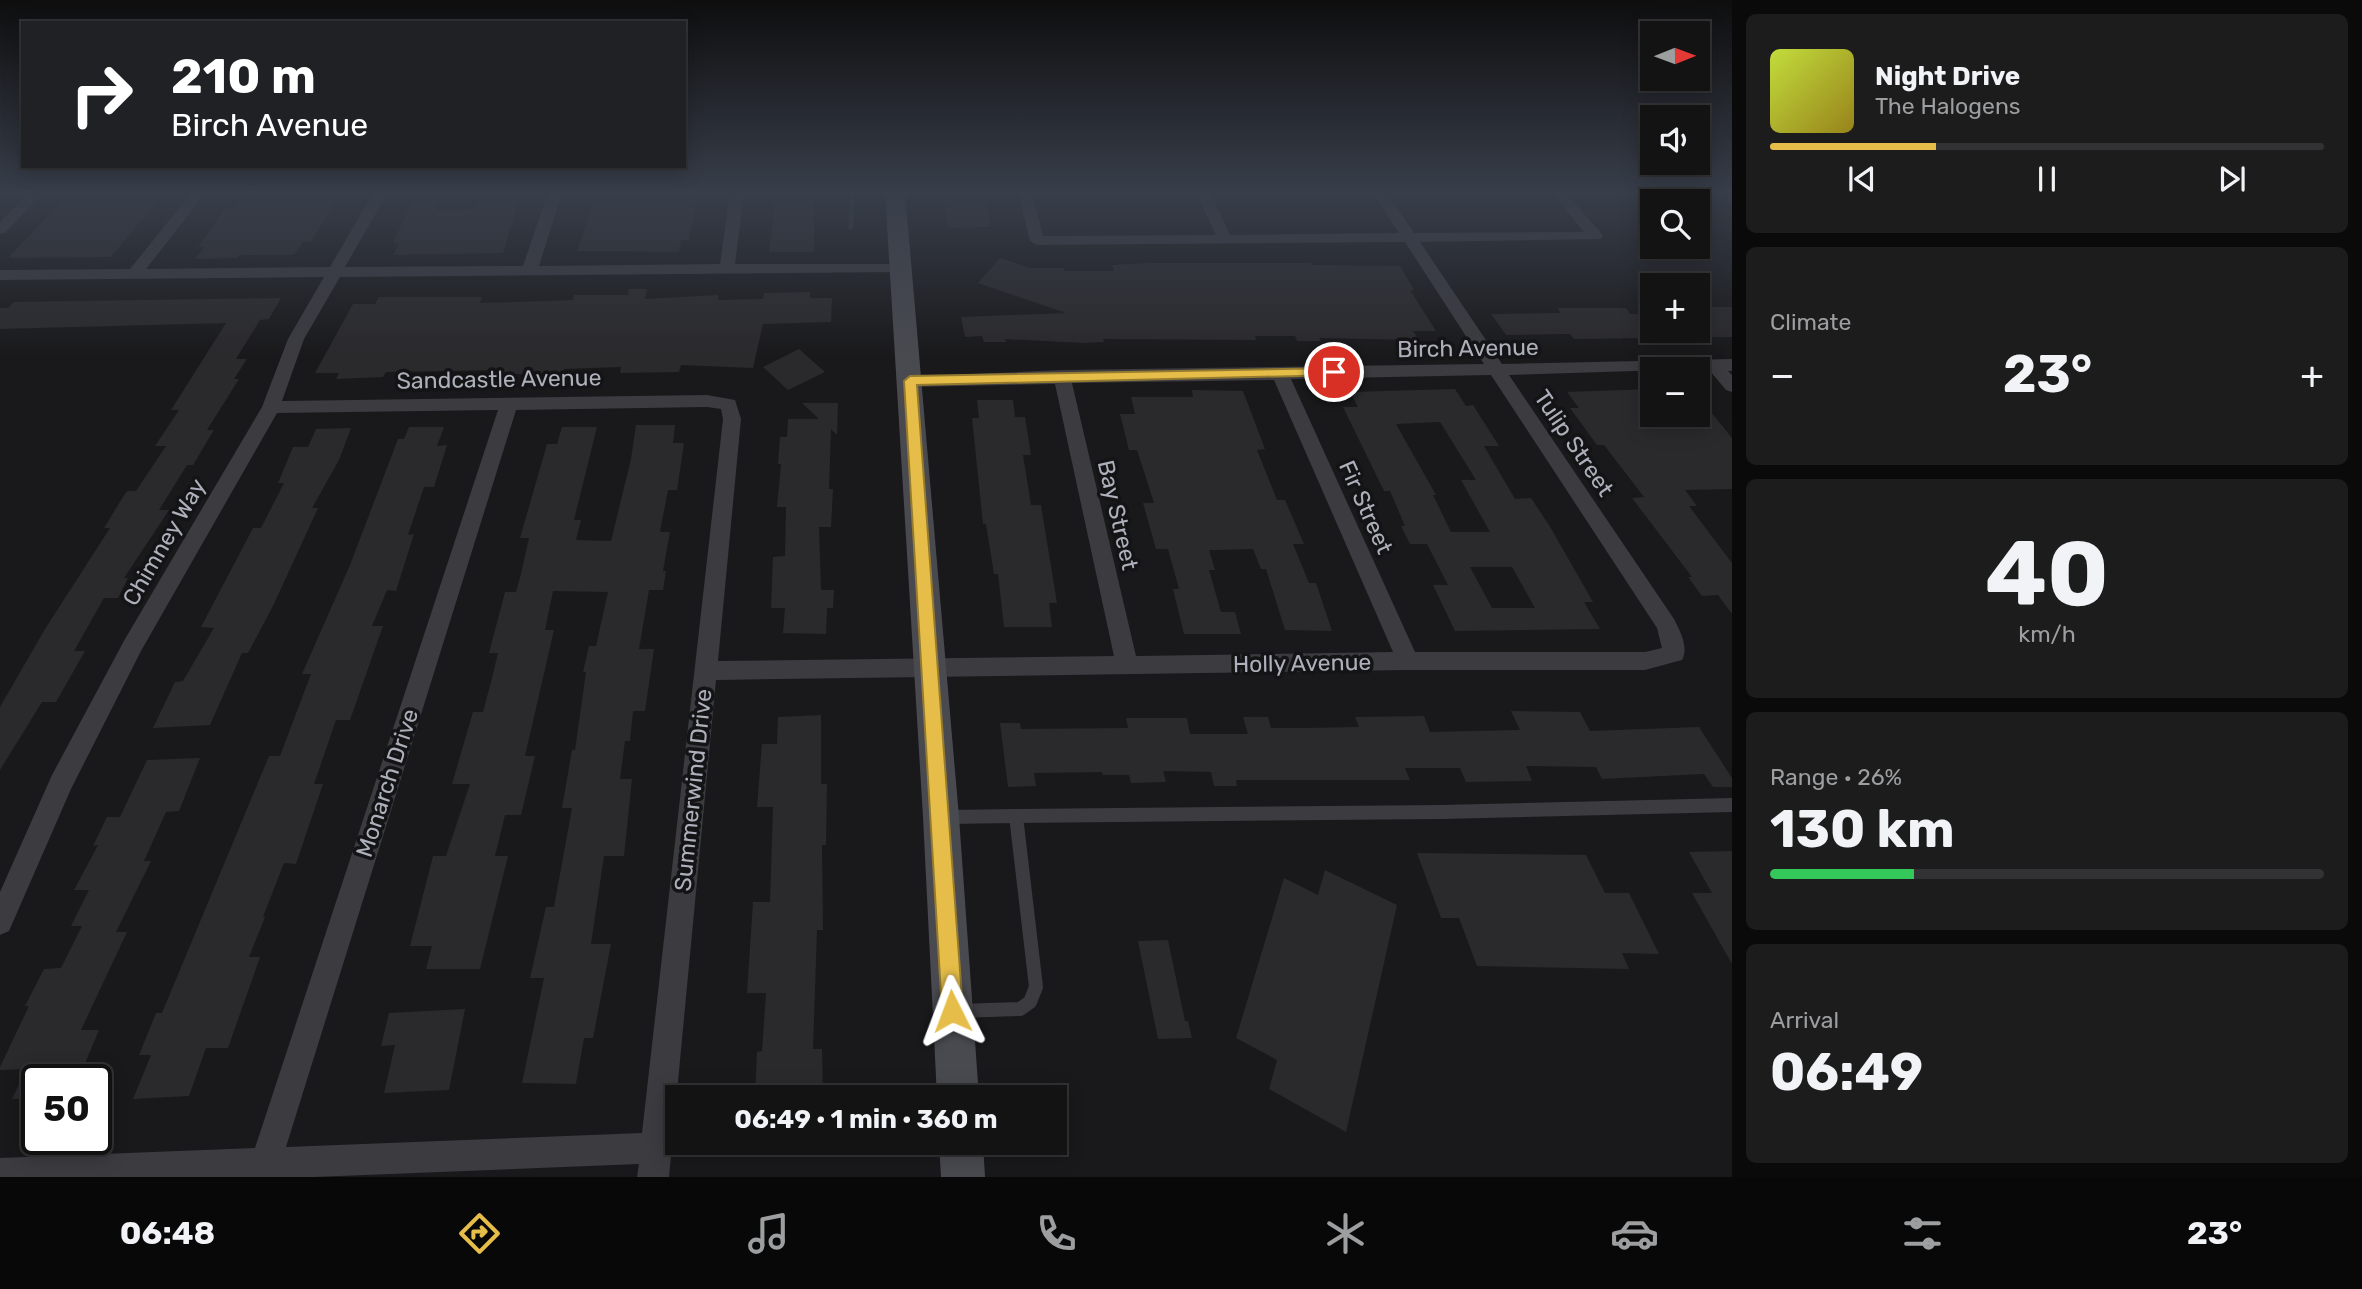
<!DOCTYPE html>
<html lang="en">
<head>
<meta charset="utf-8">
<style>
  :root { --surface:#131314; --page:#1c1c1d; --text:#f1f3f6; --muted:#9d9ea0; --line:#323234; --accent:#e5bd48 }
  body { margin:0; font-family:Rubik,sans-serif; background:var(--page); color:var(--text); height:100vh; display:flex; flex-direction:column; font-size:26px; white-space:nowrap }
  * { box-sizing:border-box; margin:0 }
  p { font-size:23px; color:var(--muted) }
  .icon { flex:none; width:38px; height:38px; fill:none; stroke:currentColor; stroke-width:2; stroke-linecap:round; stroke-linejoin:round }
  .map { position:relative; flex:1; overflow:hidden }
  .sheet { display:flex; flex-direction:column; gap:14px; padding:14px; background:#0a0a0b; width:630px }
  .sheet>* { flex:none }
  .banner { position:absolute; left:21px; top:21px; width:665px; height:147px; border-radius:0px; box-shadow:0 4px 18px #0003,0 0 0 2px var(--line); background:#202124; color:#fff; overflow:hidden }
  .needle { width:46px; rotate:89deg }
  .buttons { position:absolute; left:1640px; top:21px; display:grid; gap:14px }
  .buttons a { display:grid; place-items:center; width:70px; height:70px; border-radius:0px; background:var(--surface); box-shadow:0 4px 18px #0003,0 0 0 2px var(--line); font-size:35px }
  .speed { position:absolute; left:21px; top:1064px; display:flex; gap:14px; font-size:35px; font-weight:700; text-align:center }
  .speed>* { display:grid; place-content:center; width:91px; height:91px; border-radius:50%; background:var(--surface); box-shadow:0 4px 18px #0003,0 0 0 2px var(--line); line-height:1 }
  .speed .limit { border:4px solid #111; border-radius:10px; background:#fff; color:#111 }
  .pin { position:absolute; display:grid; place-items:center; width:60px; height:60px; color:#fff; margin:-30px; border:4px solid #fff; border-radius:50%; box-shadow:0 2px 7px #0007 }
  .me { position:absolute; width:77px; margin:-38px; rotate:357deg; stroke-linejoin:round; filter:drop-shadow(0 0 5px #0008) }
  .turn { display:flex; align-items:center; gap:24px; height:147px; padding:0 35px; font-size:32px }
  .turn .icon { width:91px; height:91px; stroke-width:2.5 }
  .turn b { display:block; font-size:49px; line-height:60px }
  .big { font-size:52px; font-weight:700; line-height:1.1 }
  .sheet .card { flex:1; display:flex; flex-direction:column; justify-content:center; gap:10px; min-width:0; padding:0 24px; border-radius:10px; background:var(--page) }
  .sheet .dial { align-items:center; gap:0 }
  .dial b { font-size:91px; line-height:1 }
  .song { display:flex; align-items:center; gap:21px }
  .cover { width:84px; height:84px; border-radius:10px; background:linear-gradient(135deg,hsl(70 70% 55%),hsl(50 70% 35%)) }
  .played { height:7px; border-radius:4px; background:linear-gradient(90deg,var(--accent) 30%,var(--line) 30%) }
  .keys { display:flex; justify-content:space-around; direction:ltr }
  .heat { display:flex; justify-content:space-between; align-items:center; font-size:38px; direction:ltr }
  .charge { height:10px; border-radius:5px; background:linear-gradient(90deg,#34c759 26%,var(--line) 0) }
  .trip { position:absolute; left:665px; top:1085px; width:402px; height:70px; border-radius:0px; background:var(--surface); box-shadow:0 4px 18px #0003,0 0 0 2px var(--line); font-weight:700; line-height:70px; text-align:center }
  .menu { display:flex; height:112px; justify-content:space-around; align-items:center; background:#080808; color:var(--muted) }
  .menu .icon { width:49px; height:49px }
  .menu .current { color:var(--accent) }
  .menu b { font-size:32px; color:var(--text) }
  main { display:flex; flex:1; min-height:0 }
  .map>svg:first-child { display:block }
</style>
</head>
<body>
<main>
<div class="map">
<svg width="1732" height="1177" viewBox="0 0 1732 1177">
  <rect width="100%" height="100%" fill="#19191b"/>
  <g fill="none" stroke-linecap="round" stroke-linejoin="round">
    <path stroke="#30373e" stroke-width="5" d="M 851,227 L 852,192"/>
  </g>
  <path fill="#2a292c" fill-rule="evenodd" d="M 71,192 L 165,192 L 111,257 L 8,258 Z
    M 246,192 L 341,192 L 311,242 L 303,242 L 294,255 L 239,255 L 237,258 L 195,259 L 204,247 L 198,247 L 225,209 L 234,209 Z
    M 417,192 L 444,192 L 435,211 L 474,210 L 483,192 L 521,192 L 503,253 L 393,255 L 399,243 L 393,243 Z
    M 597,192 L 698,192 L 689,240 L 681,240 L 679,252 L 577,251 Z
    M 780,192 L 814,192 L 814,252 L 769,252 L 775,201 L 779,202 Z
    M 943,192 L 984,192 L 990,227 L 948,228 Z
    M 1000,258 L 1030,268 L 1064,268 L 1064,271 L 1114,271 L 1112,265 L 1150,263 L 1311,263 L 1312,265 L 1400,266 L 1414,290 L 1410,290 L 1436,331 L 1413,331 L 1419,340 L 1319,338 L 1321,341 L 1297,341 L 1295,336 L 1255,336 L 1256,340 L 1103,339 L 1104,342 L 1084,343 L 1005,339 L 1006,342 L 984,342 L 982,336 L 965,337 L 961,317 L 1066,313 L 978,283 Z
    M 629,289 L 647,289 L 645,299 L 718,295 L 718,300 L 763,299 L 764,293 L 810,292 L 810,298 L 832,298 L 831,322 L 763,324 L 753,368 L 681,365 L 679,372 L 620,373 L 621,367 L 564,369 L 563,373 L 543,374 L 503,374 L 503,370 L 386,372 L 383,377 L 336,379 L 339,373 L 315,373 L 353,304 L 375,304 L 379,297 L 482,297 L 480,303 L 517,302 L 573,300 L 574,295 L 628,295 Z
    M 281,298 L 269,319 L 260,320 L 236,359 L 247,359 L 234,379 L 239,379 L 207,430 L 214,430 L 193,465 L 187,465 L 159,510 L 169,510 L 124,578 L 128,578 L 118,598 L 104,598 L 74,651 L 85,651 L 56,702 L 42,702 L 0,770 L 0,707 L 45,629 L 110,528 L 104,528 L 118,505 L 127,491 L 136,491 L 166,446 L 155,446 L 179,410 L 171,410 L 226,323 L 0,329 L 0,308 L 8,308 L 14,302 Z
    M 1698,307 L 1732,307 L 1732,337 L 1698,337 Z
    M 1557,308 L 1626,308 L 1630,314 L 1652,314 L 1652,335 L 1644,335 L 1646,338 L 1574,339 L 1570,334 L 1506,335 L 1491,314 L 1561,313 Z
    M 799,349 L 825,372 L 788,390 L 763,367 Z
    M 1455,389 L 1466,406 L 1473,405 L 1499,446 L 1484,446 L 1515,499 L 1531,498 L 1549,525 L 1593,602 L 1584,602 L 1600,629 L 1455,631 L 1433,585 L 1448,585 L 1427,544 L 1410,544 L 1401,526 L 1405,526 L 1390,491 L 1384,491 L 1343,407 L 1358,407 L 1350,392 ZM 1440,422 L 1476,480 L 1461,480 L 1490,532 L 1451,532 L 1433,495 L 1436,495 L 1396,424 ZM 1470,567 L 1512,567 L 1535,608 L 1492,608 Z
    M 1652,389 L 1652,415 L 1698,415 L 1698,396 L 1732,438 L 1732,489 L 1685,490 L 1697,506 L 1689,506 L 1732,563 L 1732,614 L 1718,595 L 1702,596 L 1688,577 L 1692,577 L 1632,498 L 1644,497 L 1604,445 L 1597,445 L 1570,408 L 1579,408 L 1567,392 Z
    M 1192,390 L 1243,391 L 1265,449 L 1257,450 L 1277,500 L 1285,500 L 1304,544 L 1293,544 L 1309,583 L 1316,583 L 1332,631 L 1285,630 L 1266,569 L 1261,569 L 1253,549 L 1216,550 L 1209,550 L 1215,570 L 1209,570 L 1221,612 L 1235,612 L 1241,634 L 1184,634 L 1173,589 L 1179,589 L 1168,549 L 1156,549 L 1143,503 L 1154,503 L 1137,450 L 1129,450 L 1120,414 L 1135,414 L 1131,397 L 1193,397 Z
    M 977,400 L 1013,400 L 1015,417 L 1025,417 L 1031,455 L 1023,455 L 1031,505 L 1041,505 L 1057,603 L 1049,603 L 1052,627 L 1004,627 L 998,574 L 994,574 L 986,524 L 983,524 L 972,418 L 979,418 Z
    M 802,403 L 838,403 L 837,435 L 831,429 L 829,489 L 833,489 L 831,527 L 819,527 L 821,590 L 834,590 L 833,608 L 827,608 L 826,634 L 783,633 L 785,608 L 771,608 L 773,557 L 785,556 L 786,507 L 777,507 L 781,464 L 778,464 L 780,437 L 787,437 L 788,419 L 819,419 Z
    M 636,425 L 675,425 L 673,443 L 684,443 L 677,490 L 668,490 L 660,532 L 670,532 L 663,571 L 666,571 L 663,590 L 649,590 L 639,649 L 654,649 L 645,711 L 633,711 L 630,741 L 625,741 L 620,779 L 632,779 L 624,856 L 604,856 L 591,944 L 611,944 L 593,1038 L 584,1038 L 576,1084 L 522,1083 L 544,978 L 530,978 L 546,907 L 554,907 L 572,808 L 562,808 L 572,750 L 575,750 L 586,672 L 583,672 L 589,646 L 596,646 L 608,592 L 553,591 L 545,630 L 554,630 L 525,756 L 535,756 L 521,815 L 505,815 L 495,856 L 508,856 L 480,969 L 426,969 L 432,946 L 410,946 L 433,856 L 446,856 L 470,784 L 452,784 L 473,712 L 483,712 L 491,682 L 498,653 L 489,653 L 505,592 L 516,592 L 521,574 L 529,538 L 520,538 L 547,444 L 557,444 L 562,427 L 597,427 L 574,520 L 581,520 L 576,540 L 611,541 L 631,459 Z
    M 409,427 L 444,427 L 437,446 L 447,445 L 434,487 L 424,487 L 408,535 L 414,534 L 396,591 L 387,590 L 372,626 L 383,626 L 350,720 L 336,720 L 314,784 L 323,784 L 296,864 L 284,863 L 263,917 L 265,917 L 249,957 L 260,957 L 228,1048 L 206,1048 L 189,1096 L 133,1099 L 151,1055 L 139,1055 L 156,1013 L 162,1013 L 269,756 L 280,756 L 311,674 L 302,674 L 350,565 L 398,439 L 404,439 Z
    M 351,428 L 339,460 L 312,508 L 318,508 L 273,606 L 248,653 L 242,653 L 210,725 L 153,728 L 175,682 L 183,681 L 214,628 L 201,627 L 253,528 L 261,528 L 284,483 L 278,483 L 293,447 L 308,447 L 316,429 Z
    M 1511,711 L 1580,712 L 1590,731 L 1699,727 L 1732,778 L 1732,787 L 1713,787 L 1704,774 L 1602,779 L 1596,767 L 1526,766 L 1532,781 L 1466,782 L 1460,768 L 1405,768 L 1410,780 L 1236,780 L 1237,786 L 1214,786 L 1211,772 L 1163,771 L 1166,782 L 1131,783 L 1129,775 L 1103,775 L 1102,772 L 1034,773 L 1036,786 L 1008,787 L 1000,723 L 1020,723 L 1021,729 L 1128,728 L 1126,718 L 1187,718 L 1190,734 L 1248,734 L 1243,717 L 1268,717 L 1271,728 L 1305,728 L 1359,727 L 1355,717 L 1424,716 L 1430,732 L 1520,730 Z
    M 821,715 L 821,784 L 827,784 L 826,845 L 822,845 L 823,930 L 817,930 L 813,1049 L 822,1049 L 823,1097 L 755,1097 L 757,1052 L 762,1051 L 766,993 L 747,993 L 753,902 L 770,902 L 773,807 L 757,807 L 762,744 L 777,744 L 778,717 Z
    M 200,758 L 179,811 L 166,812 L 144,861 L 151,861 L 116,932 L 127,932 L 81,1030 L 99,1030 L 78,1080 L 37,1080 L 37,1098 L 12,1099 L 26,1069 L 0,1070 L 0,1067 L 29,1006 L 25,1006 L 44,969 L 61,968 L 82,926 L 71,926 L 89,890 L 74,890 L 98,845 L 93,846 L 107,817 L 120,817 L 147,760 Z
    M 1732,851 L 1732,964 L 1692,893 L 1712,893 L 1689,852 Z
    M 1417,853 L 1586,855 L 1605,893 L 1629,893 L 1659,954 L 1622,953 L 1629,969 L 1477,966 L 1459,918 L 1441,918 Z
    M 1325,870 L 1397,905 L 1346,1132 L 1269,1089 L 1277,1060 L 1236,1038 L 1284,878 L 1318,895 Z
    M 1168,940 L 1185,1021 L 1188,1021 L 1192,1038 L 1158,1039 L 1138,941 Z
    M 465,1009 L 449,1090 L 384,1093 L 395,1045 L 381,1046 L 389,1013 Z"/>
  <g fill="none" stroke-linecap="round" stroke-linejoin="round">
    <path stroke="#3b3b40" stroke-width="14" d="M 1016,816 L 1441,812 L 1732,805
      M 947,817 L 1016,816 L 1036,987 L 1030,1002 L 1020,1009 L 959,1011"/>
    <path fill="#3b3b40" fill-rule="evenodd" d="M 29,192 L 44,192 L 5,233 L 0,234 L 0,222 Z
      M 192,192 L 206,192 L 146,269 L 330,267 L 374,192 L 388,192 L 345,267 L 523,266 L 548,192 L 562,192 L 539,266 L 720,264 L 730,192 L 744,192 L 735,264 L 906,264 L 909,267 L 901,272 L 340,277 L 304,339 L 282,401 L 707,395 L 735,400 L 741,419 L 718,661 L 1114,656 L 1055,384 L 910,387 L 904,385 L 901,381 L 904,377 L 1062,370 L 1484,364 L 1405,242 L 1037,245 L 1030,241 L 1018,192 L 1032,192 L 1043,236 L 1216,235 L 1196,192 L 1210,192 L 1230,235 L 1399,233 L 1372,192 L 1386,192 L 1414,233 L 1584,232 L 1551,192 L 1565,192 L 1601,233 L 1603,236 L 1601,239 L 1420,242 L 1502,364 L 1732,359 L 1732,371 L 1728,371 L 1732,375 L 1732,392 L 1726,390 L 1710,371 L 1698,369 L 1509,375 L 1674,619 C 1680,631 1689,647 1682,660 L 1645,670 L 1408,670 L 716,680 L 669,1177 L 637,1177 L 639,1164 L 314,1177 L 0,1177 L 0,1158 L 255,1148 L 498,410 L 277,413 L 141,651 L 71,789 L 9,931 L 0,935 L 0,892 L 52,775 L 125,639 L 262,407 L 288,339 L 324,277 L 0,280 L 0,270 L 130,269 ZM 1491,375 L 1657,628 L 1662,648 L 1645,652 L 1415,652 L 1291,379 ZM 1274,380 L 1393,652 L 1136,656 L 1072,383 ZM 707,407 L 721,409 L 723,419 L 642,1133 L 286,1147 L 516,410 Z"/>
    <path fill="#494a50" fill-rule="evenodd" d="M 885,192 L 905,192 L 959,817 L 979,1097 L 937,1097 L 923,817 Z
      M 939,1143 L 983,1143 L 985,1177 L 941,1177 Z"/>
  </g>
  <linearGradient id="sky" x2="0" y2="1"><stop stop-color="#0e0e0f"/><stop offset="0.54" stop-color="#383e4a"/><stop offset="1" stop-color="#383e4a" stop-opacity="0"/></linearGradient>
  <rect width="1732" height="357" fill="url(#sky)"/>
  <path fill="#e5bd48" stroke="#957b2f" stroke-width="2" d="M 1334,368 L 1339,369 L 1339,375 L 917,385 L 963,1011 L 960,1019 L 952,1022 L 945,1019 L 942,1011 L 904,381 L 910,376 Z"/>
  <g text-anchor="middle" stroke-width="7" stroke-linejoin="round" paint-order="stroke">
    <g font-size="23" fill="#adb0ba" stroke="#141416">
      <text transform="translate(1468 348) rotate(-1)" y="8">Birch Avenue</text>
      <text transform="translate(499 379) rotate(-1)" y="8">Sandcastle Avenue</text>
      <text transform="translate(1574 443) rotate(56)" y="8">Tulip Street</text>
      <text transform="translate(1366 507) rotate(66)" y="8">Fir Street</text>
      <text transform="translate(1118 515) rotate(77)" y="8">Bay Street</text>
      <text transform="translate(164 542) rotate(-60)" y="8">Chimney Way</text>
      <text transform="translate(1302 663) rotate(-1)" y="8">Holly Avenue</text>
      <text transform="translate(387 783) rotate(-72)" y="8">Monarch Drive</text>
      <text transform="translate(693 790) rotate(-84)" y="8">Summerwind Drive</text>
    </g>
  </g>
</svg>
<div class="buttons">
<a><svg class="needle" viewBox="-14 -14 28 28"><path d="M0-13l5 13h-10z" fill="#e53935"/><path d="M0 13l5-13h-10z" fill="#9d9ea0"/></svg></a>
<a><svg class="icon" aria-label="sound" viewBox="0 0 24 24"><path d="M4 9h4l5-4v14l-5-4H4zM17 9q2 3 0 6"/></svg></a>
<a><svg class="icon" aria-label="search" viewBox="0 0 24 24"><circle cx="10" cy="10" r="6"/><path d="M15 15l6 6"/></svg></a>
<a>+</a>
<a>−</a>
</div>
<div class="speed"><div class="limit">50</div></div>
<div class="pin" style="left:1334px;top:372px;background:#d93025"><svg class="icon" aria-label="arrive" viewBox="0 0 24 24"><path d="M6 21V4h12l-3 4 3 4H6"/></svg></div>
<svg class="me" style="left:952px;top:1011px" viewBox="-20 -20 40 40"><path d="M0-17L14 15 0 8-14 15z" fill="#e5bd48" stroke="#fff" stroke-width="4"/></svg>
<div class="trip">06:49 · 1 min · 360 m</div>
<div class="banner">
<div class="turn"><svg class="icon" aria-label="right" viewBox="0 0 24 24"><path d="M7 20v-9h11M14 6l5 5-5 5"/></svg><div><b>210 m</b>Birch Avenue</div></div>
</div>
</div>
<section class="sheet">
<div class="card">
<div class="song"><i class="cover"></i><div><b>Night Drive</b><p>The Halogens</p></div></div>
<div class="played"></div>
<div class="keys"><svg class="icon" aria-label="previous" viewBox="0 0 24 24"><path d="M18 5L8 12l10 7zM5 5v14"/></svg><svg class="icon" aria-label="pause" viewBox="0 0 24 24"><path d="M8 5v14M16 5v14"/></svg><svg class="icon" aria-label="next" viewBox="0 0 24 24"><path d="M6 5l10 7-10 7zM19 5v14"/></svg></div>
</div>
<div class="card"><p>Climate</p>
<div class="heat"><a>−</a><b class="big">23°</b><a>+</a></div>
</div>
<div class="card dial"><b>40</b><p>km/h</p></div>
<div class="card"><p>Range · 26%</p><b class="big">130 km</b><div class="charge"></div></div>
<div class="card"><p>Arrival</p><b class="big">06:49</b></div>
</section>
</main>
<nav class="menu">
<b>06:48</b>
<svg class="icon current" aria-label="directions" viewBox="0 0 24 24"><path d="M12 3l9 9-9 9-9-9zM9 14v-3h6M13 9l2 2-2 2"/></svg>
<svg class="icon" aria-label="music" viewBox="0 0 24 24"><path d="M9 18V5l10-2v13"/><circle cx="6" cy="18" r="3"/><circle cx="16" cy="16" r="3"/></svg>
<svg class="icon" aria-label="phone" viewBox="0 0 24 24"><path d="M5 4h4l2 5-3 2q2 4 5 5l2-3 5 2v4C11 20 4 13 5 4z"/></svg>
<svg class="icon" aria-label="climate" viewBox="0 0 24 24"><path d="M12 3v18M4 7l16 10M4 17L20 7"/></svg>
<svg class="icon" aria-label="car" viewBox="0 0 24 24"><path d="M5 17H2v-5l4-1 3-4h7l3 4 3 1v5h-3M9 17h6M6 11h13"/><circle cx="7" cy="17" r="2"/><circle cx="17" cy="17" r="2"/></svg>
<svg class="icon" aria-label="filters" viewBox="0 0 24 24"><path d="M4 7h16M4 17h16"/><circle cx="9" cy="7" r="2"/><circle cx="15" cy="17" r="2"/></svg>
<b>23°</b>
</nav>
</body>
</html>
